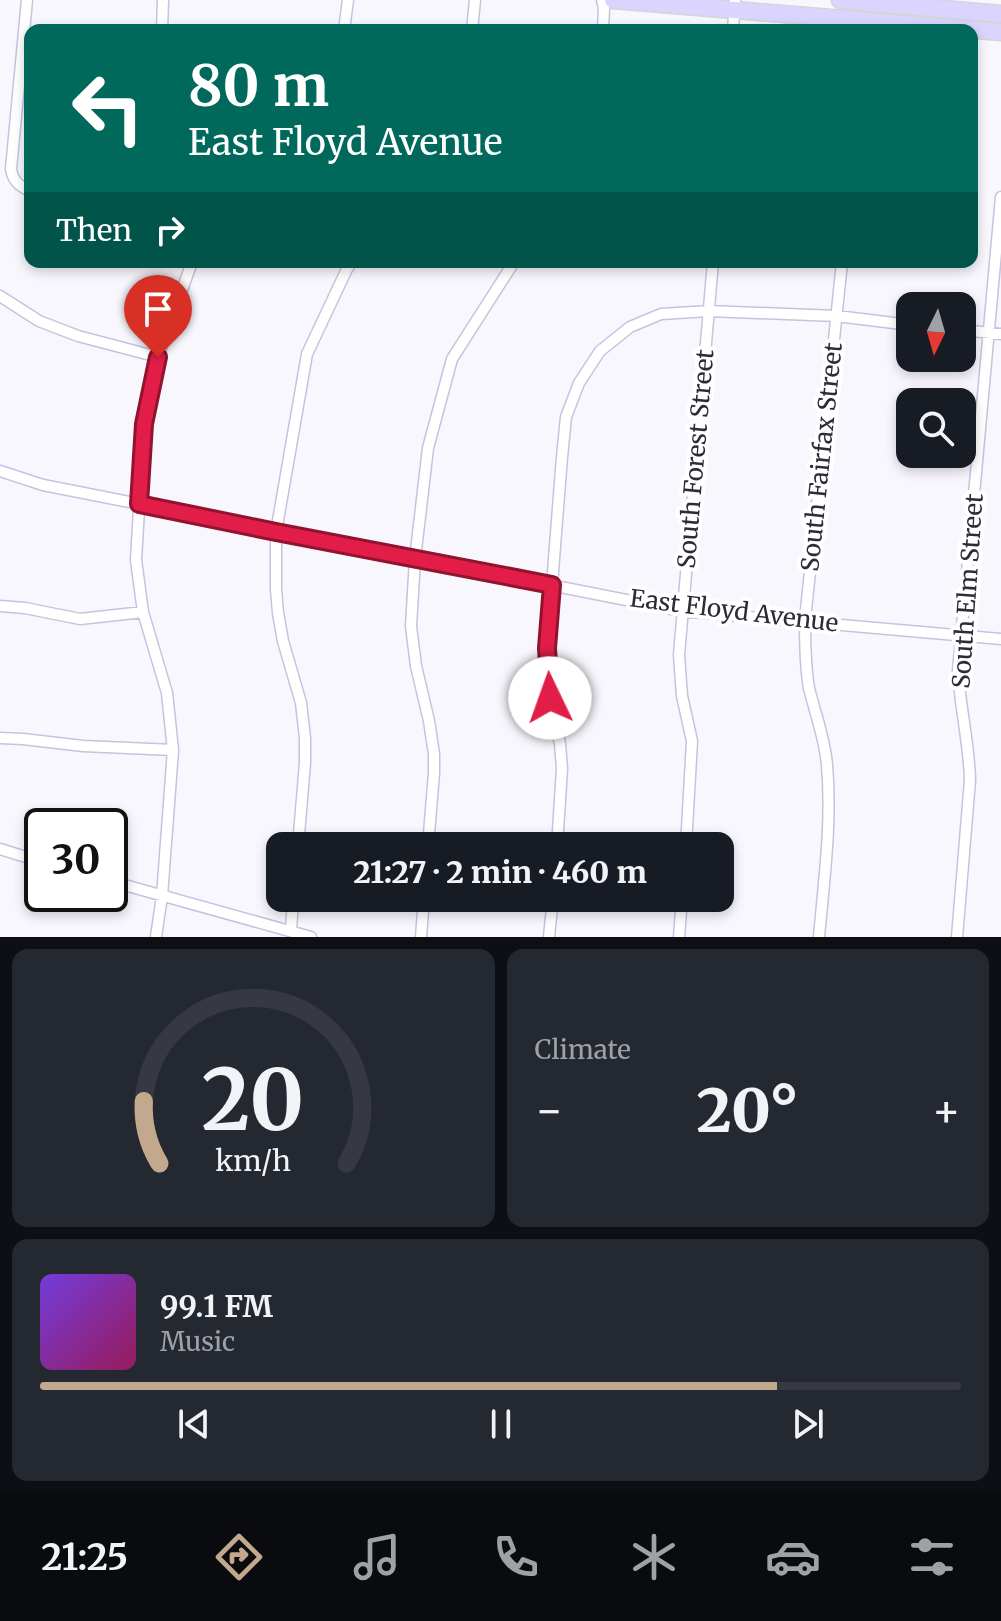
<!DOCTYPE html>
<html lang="en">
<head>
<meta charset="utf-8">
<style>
  :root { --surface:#171b24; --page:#242831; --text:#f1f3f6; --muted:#9ea1a6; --line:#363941; --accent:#c3a88e }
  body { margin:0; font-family:Merriweather,serif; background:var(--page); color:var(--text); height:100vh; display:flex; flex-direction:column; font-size:30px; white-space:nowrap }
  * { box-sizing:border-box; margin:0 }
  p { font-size:26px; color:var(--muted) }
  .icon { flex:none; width:44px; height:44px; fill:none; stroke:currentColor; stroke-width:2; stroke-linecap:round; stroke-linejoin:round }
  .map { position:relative; height:937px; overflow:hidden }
  .side { display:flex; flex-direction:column; gap:12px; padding:12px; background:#0d0f14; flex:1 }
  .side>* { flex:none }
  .guide { position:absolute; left:24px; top:24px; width:954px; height:244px; border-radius:16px; box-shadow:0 4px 12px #0003; background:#00695c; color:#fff; overflow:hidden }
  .needle { width:52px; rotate:185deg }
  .fabs { position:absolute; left:896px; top:292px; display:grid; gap:16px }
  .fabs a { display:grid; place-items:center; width:80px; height:80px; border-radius:16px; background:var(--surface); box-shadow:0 4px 12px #0003; font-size:40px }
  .speed { position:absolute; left:24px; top:808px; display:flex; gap:16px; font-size:40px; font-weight:700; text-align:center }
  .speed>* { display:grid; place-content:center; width:104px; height:104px; border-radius:50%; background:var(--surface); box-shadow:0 4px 12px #0003; line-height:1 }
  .speed .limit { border:4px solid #111; border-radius:12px; background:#fff; color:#111 }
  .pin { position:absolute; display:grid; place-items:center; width:68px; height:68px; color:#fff; margin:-82px -34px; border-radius:50% 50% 50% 0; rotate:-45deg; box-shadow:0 0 8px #0007 }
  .pin .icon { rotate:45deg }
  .me { position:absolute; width:88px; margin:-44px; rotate:357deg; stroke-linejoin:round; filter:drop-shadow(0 0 6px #0008) }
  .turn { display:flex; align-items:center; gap:28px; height:168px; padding:0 32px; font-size:36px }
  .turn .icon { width:104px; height:104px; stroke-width:2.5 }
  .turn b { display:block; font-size:56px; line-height:68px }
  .then { display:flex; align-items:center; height:76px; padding:0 32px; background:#0003; gap:16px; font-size:30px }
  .big { font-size:60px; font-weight:800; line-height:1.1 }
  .side .tile { flex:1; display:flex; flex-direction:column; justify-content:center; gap:12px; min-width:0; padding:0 28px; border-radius:16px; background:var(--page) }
  .side .dial { align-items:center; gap:0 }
  .dial svg { height:208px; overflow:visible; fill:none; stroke:var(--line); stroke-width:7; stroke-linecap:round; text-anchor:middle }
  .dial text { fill:var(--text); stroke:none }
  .song { display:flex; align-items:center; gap:24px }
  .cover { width:96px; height:96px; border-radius:12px; background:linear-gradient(135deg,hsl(260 70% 55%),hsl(330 70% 35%)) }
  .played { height:8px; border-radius:4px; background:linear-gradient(90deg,var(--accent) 80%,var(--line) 80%) }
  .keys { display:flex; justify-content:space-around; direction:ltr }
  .heat { display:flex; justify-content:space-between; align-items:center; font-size:44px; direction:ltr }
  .side .tiles { flex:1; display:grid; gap:12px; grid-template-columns:1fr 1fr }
  .tile:last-child { grid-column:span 2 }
  .trip { position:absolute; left:266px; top:832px; width:468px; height:80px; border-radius:16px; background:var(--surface); box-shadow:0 4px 12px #0003; font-weight:800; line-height:80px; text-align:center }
  .tabs { display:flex; height:128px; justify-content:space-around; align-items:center; background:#090b0e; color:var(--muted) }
  .tabs .icon { width:56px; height:56px }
  .tabs .on { color:var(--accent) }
  .tabs b { font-size:36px; color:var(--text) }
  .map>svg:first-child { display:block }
</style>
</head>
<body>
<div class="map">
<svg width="1001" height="937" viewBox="0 0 1001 937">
  <rect width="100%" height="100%" fill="#f8f7fe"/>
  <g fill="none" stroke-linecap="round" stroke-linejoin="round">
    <g stroke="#c6c2e0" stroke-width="13">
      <path id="minor" d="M 27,0 L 11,169 C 13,181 19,186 30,191
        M 602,0 L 604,8 L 603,30
        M 162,30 L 163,0
        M 344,30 L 348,0
        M 472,30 L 475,0
        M 733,30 L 735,0
        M 0,296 L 39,321 L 78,336 L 158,357
        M 962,330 L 1001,334
        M 0,471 L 43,485 L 682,611 L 1001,639
        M 0,606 L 25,608 L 80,619 L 143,612
        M 0,738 L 23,739 L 83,746 L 173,750
        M 298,846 L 305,763 L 305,738 L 301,703 L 283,641 L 278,613 L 276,589 L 276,532 L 307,354 L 347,269 L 352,262
        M 428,846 L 434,773 L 434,754 L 429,721 L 416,666 L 411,626 L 415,559 L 428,448 L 452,359 L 514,262
        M 557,846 L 562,769 L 560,744 L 550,698 L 547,648 L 562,457 L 566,417 L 579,383 L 600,351 L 630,327 L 661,314 L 709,311 L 837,316 L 910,325
        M 686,846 L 692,741 L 682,696 L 679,655 L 713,262
        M 0,849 L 42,862
        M 110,881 L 311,937
        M 291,931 L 293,898
        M 156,937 L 162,896 L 173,750 L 167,693 L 143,612 L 136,560 L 144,424 L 158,357 L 192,262
        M 421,937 L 424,898
        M 549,937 L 553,898
        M 679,937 L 682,898
        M 819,937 C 824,880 832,822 827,765 C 825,739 815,713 809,688 C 805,666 805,643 805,620 L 842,262
        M 957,937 L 970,780 C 969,743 960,707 958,671 L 1001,197"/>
    </g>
    <g stroke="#d5d5d7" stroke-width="19">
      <path id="trunk" d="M 613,0 L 1001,32
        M 840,0 L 1001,14"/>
    </g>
    <use href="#minor" stroke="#fff" stroke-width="10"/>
    <use href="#trunk" stroke="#dbd4fe" stroke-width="16"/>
  </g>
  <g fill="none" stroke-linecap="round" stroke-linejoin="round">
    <g stroke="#92132f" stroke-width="20">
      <path id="route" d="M 158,357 L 144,424 L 139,504 L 276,532 L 552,585 L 547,648 L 550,698"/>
    </g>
    <use href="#route" stroke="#e11d48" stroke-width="14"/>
  </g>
  <g text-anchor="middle" stroke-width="8" stroke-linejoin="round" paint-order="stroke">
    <g font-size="24" fill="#2d2b37" stroke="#fff">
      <text transform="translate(822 457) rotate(-84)" y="8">South Fairfax Street</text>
      <text transform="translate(696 459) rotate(-85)" y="8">South Forest Street</text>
      <text transform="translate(968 591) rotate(-86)" y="8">South Elm Street</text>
      <text transform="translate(734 611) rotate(7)" y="8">East Floyd Avenue</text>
    </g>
  </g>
</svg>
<div class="fabs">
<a><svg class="needle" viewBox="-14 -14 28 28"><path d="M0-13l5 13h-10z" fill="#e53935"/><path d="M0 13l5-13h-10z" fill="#9ea1a6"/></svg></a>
<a><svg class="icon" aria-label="search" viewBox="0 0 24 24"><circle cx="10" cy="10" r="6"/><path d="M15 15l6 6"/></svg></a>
</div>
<div class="speed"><div class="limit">30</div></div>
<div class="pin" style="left:158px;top:357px;background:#d93025"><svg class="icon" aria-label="arrive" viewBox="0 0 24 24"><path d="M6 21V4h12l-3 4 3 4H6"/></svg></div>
<svg class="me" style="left:550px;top:698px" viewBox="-20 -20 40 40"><circle r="19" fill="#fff"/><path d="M0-13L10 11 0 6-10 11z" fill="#e11d48"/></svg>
<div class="trip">21:27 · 2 min · 460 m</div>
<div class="guide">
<div class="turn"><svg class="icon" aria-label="left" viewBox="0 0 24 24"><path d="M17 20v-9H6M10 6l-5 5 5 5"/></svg><div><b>80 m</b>East Floyd Avenue</div></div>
<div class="then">Then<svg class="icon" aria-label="right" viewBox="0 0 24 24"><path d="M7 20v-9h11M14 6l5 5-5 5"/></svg></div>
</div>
</div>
<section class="side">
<div class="tiles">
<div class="tile dial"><svg viewBox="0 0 100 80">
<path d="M14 69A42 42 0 1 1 86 69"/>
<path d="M14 69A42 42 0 0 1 8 45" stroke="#c3a88e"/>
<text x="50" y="56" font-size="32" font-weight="700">20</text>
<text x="50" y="72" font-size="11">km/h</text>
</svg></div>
<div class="tile"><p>Climate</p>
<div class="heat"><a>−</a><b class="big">20°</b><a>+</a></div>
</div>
<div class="tile">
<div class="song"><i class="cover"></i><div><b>99.1 FM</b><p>Music</p></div></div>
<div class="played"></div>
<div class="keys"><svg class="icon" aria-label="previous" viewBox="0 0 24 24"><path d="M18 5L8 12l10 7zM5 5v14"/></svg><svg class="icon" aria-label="pause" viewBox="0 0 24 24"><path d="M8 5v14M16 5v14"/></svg><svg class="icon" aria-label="next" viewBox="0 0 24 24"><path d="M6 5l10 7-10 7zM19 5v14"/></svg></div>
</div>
</div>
</section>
<nav class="tabs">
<b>21:25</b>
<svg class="icon on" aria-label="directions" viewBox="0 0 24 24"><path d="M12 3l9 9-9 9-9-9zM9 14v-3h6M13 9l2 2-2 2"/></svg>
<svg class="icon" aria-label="music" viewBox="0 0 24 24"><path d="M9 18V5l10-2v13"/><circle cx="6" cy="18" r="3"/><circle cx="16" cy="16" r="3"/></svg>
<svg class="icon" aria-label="phone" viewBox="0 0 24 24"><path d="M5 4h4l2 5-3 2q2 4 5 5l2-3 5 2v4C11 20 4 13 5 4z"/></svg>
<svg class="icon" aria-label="climate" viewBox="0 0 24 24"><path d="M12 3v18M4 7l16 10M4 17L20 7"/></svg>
<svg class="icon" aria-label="car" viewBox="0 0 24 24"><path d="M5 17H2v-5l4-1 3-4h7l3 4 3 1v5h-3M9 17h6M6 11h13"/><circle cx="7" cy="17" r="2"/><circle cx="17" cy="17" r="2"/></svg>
<svg class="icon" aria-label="filters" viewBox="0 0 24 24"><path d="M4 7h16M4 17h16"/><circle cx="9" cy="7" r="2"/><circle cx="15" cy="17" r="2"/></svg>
</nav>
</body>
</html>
